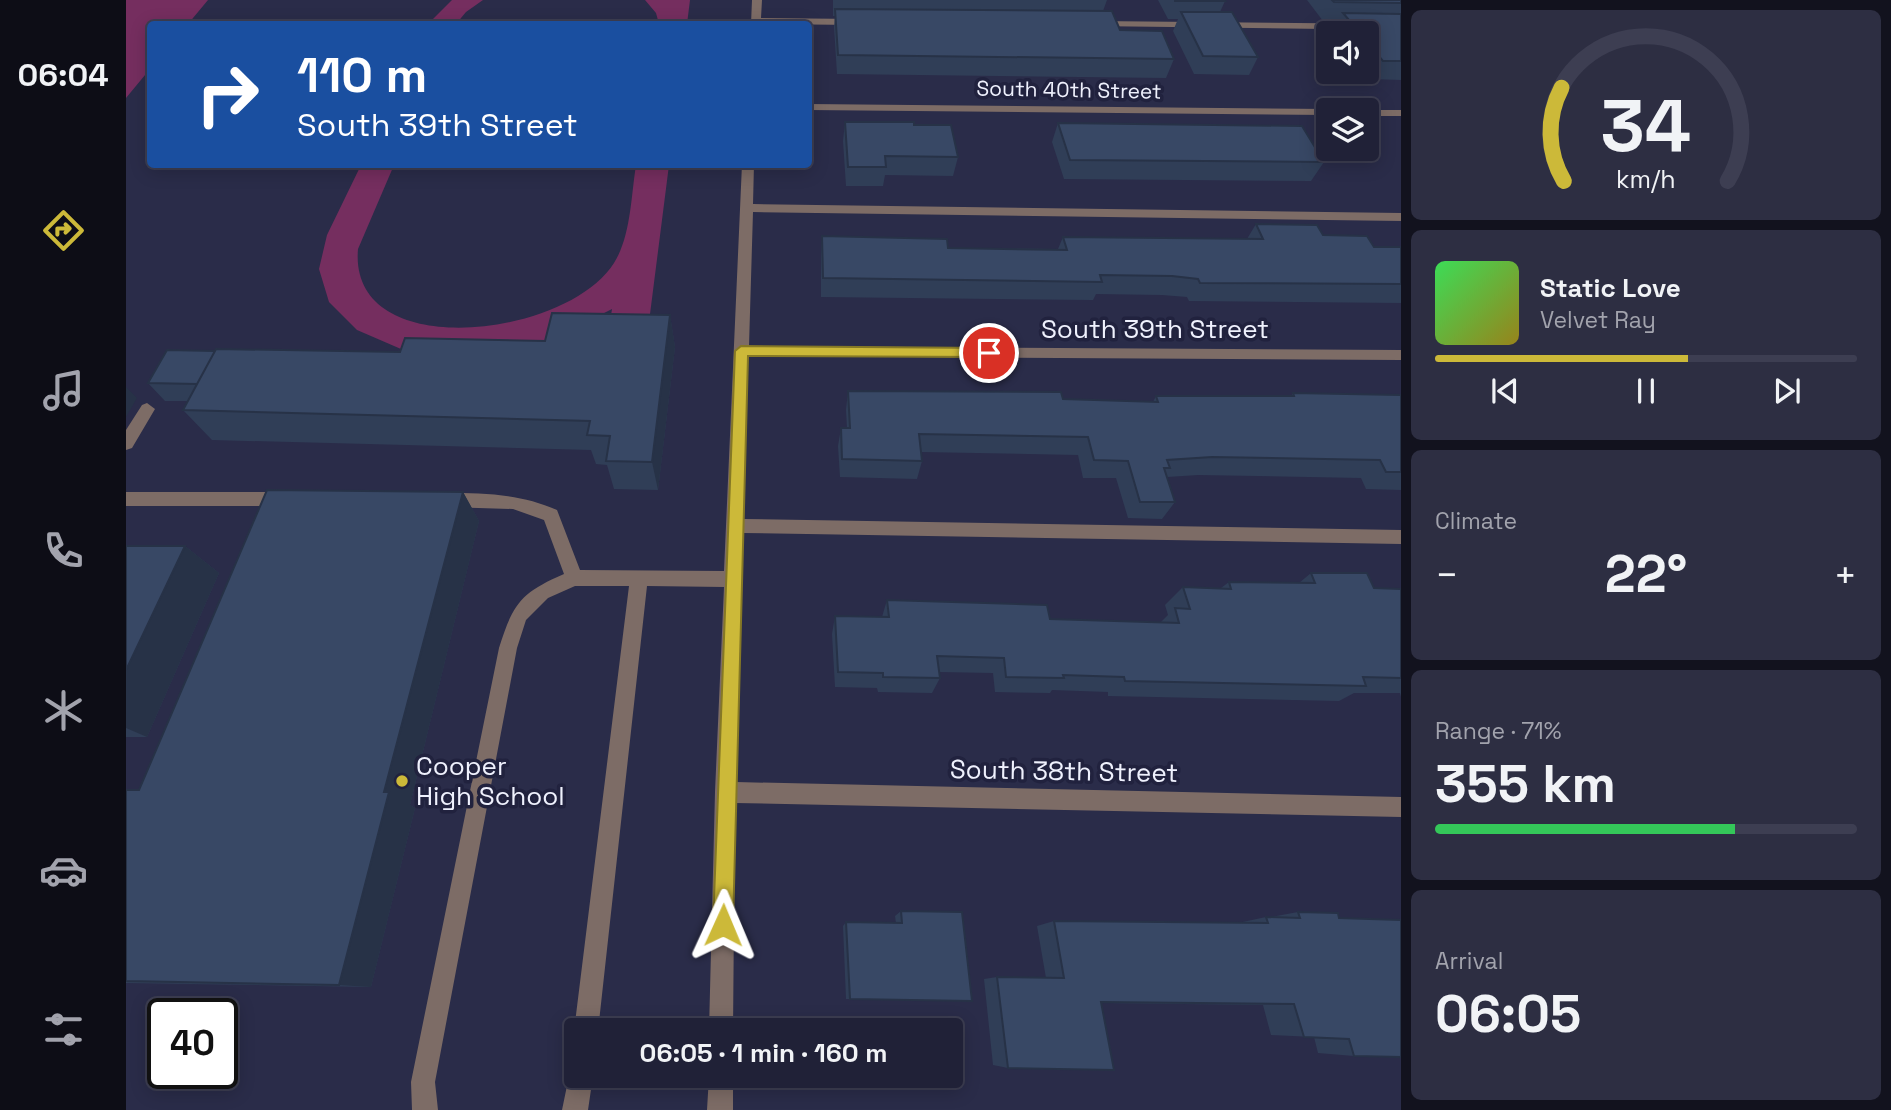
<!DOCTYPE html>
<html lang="en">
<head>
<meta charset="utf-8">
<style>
  :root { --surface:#202137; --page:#2d2e42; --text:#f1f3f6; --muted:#a2a3ad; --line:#3d3e52; --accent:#ccb939 }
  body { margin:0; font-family:"Space Grotesk",sans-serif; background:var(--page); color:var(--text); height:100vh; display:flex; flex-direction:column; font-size:26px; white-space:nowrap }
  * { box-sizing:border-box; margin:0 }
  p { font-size:23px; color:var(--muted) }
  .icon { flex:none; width:38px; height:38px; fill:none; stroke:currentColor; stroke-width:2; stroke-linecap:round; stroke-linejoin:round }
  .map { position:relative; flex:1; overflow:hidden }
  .side { display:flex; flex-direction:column; gap:10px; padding:10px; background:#12121e; width:490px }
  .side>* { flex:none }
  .banner { position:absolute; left:21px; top:21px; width:665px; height:147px; border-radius:7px; box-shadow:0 4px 18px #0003,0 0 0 2px var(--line); background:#1a4fa0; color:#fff; overflow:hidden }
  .controls { position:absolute; left:1190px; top:21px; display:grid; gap:14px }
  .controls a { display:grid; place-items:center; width:63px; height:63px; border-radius:7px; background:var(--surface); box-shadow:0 4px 18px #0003,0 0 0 2px var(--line); font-size:35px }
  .speed { position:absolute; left:21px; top:998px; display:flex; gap:14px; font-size:35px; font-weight:700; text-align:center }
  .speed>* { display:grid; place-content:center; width:91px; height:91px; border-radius:50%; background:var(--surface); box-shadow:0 4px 18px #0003,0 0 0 2px var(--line); line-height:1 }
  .speed .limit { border:4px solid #111; border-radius:10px; background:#fff; color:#111 }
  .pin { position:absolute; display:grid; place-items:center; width:60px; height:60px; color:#fff; margin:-30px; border:4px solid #fff; border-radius:50%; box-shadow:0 2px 7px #0007 }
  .me { position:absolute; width:77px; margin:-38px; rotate:1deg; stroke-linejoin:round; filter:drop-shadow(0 0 5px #0008) }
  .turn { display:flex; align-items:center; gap:24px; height:147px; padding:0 35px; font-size:32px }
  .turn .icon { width:91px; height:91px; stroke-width:2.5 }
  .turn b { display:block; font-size:49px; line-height:60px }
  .big { font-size:52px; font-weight:700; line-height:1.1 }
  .side .card { flex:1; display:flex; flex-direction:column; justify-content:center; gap:10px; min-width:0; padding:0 24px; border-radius:10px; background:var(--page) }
  .side .dial { align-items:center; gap:0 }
  .dial svg { height:182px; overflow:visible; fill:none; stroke:var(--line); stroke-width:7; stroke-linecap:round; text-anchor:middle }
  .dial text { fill:var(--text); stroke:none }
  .song { display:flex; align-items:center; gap:21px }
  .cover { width:84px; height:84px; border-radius:10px; background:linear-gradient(135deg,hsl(130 70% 55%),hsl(50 70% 35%)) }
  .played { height:7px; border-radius:4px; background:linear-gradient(90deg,var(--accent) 60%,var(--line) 60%) }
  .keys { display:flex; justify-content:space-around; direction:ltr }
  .heat { display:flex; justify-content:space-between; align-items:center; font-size:38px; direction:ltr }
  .charge { height:10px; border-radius:5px; background:linear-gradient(90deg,#34c759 71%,var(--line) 0) }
  .trip { position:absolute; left:438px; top:1018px; width:399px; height:70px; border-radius:7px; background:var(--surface); box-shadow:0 4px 18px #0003,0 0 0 2px var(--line); font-weight:700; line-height:70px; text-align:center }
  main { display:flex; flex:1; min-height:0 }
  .menu { display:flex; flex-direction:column; width:126px; justify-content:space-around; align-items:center; background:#0d0d16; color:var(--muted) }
  .menu .icon { width:49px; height:49px }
  .menu .selected { color:var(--accent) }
  .menu b { font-size:32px; color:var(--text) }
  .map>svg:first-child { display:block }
</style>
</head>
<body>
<main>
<nav class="menu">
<b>06:04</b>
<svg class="icon selected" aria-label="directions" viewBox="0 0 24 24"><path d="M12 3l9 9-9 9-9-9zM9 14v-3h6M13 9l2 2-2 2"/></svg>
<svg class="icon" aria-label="music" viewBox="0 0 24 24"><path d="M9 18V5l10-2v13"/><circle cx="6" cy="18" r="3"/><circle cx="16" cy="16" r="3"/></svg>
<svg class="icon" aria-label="phone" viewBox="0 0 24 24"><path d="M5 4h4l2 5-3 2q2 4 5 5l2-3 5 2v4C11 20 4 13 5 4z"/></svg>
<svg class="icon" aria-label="climate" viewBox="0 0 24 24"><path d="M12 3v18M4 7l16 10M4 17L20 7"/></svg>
<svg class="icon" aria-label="car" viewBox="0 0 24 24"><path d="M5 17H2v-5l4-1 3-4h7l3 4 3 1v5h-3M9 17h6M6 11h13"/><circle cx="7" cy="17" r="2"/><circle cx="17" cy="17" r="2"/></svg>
<svg class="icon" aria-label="filters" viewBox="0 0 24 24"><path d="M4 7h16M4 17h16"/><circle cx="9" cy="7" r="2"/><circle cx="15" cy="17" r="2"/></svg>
</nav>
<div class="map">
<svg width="1275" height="1110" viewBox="0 0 1275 1110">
  <rect width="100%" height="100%" fill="#2a2c49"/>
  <path fill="#752e5f" d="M 0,0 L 82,0 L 62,24 L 24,24 L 24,69 L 0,98 Z
    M 326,0 L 357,0 L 340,12 L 330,24 L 302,24 Z
    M 519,0 L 564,0 L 561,24 L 533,24 L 530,13 Z
    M 235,165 L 268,165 L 232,249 C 222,365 441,338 488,263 C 505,236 505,196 510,165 L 543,165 L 523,322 L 484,322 L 486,309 L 419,343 L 275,349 L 231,330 L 203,302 L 193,269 L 201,235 Z"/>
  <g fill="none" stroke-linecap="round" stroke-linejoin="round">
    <path fill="#7d6c66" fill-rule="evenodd" d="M 626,0 L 636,0 L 635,18 L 731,19 L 736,22 L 731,25 L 625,24 Z
      M 969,21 L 1275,24 L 1275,30 L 965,26 L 965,22 Z
      M 682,104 L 1202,109 L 1206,110 L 1202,110 L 1202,115 L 682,110 Z
      M 1238,110 L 1275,110 L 1275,116 L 1241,116 L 1241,110 Z
      M 616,164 L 628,164 L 627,204 L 1275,213 L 1275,221 L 627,212 L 623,346 L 1275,350 L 1275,360 L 622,356 L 618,519 L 1275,530 L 1275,544 L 617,533 L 610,782 L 1275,797 L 1275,817 L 609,803 L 607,1031 L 583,1031 L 589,792 L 598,587 L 521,586 L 472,1031 L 450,1031 L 450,1035 L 448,1031 L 503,586 L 449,586 L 422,598 L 400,620 L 391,648 L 309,1082 L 312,1110 L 286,1110 L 285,1082 L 373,648 C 387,604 394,593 438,574 L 418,520 L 387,509 L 320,507 L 314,505 L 312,500 L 314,495 L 320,493 C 359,493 395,494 431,510 L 454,570 L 598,571 Z
      M 21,403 L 29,409 L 6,448 L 0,450 L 0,430 L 16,405 Z
      M 0,492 L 159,492 L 165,494 L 167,499 L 165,504 L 159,506 L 0,506 Z
      M 450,1066 L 450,1076 L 467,1076 L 462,1110 L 436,1110 L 443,1076 Z
      M 583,1076 L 607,1076 L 607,1110 L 581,1110 Z"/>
  </g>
  <path fill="#303e57" d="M 707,0 L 981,0 L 977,11 L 994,30 L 1048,59 L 1040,78 L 711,74 L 708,27 L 709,16 L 707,16 Z
    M 1032,0 L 1098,0 L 1099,1 L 1094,12 L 1132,57 L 1123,75 L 1068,74 L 1047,31 L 1052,19 L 1042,19 Z
    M 1181,0 L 1275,0 L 1275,80 L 1245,79 L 1239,72 L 1241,72 L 1241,33 L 1208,33 L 1207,32 L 1213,21 L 1197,21 Z
    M 719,122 L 788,125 L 832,157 L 827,176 L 759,175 L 757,186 L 720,186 L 717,141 Z
    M 932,123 L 1198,162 L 1185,181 L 938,179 L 926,142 Z
    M 1130,224 L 1197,235 L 1248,247 L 1275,247 L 1275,303 L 1063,301 L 1061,297 L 1036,295 L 970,294 L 967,300 L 695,297 L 695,255 L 696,236 L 822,248 L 932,249 L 937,237 L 1121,239 Z
    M 544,315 L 549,347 L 532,490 L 488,489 L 481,465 L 470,464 L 465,450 L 86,440 L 57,410 L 62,401 L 39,401 L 22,383 L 274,352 L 419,341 Z
    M 722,391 L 937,399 L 1027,402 L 1030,396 L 1165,396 L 1167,393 L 1275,395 L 1275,490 L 1240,489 L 1235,478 L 1072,475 L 1041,477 L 1049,502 L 1036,519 L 1002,518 L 990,478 L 957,478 L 952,455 L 795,452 L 796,461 L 791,479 L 714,477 L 712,446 L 715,428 L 721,428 L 720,410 Z
    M 337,492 L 353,521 L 284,805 L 289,808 L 245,987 L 0,983 L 0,790 L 13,790 Z
    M 0,546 L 59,546 L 93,573 L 21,737 L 0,737 Z
    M 1185,573 L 1248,588 L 1275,589 L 1275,697 L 1274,693 L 1228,693 L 1213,701 L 982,696 L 982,692 L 926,690 L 924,693 L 869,692 L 867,673 L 813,672 L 814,678 L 806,693 L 752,692 L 751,688 L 709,687 L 706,634 L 709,616 L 756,617 L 761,600 L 924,619 L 1034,623 L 1042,615 L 1039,605 L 1057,587 L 1095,588 L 1103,582 L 1173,583 Z
    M 775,911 L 846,1001 L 720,999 L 717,926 L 720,922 L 770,923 L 769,916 Z
    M 1172,912 L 1212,913 L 1228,1056 L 1192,1053 L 1188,1037 L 1145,1035 L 1137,1005 L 975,1003 L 882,1068 L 867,1065 L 858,979 L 871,977 L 920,978 L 911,926 L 928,921 L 1112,923 L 1140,917 L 1145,917 Z"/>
  <path fill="#273247" d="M 544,315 L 549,347 L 532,490 L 526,462 Z
    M 0,387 L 11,398 L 0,417 Z
    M 337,492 L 353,521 L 284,805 L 289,808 L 245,987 L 213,985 L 258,792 Z
    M 59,546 L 93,573 L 21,737 L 0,728 L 0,670 Z"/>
  <path fill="#384865" stroke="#273247" stroke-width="2" d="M 1049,0 L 1098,0 L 1099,1 L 1049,1 Z
    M 1206,0 L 1275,0 L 1275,3 L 1208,2 Z
    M 709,9 L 986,11 L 994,30 L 1036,31 L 1048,59 L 712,55 Z
    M 1055,12 L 1106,12 L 1132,57 L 1077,56 Z
    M 1217,13 L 1275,14 L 1275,61 L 1257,61 L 1241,41 L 1241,33 L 1234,33 Z
    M 719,122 L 788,122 L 788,125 L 825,125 L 832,157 L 759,156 L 760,167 L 722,167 Z
    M 932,123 L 1176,126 L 1198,162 L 944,160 Z
    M 1130,224 L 1191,225 L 1197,235 L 1241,236 L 1248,247 L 1275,247 L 1275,284 L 1074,283 L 1072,279 L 1046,276 L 974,275 L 976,282 L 697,278 L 696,236 L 821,239 L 822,248 L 941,250 L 937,237 L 1137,239 Z
    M 426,313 L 544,315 L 526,462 L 480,461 L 484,436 L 461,435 L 464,421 L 57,410 L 90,349 L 274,352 L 279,338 L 419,341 Z
    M 41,350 L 89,351 L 71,384 L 22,383 Z
    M 722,391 L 935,392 L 937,399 L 1032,402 L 1030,396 L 1168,396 L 1167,393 L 1275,395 L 1275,472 L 1260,472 L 1254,460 L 1086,457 L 1041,460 L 1044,468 L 1038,468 L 1049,502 L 1014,502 L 1002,461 L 968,460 L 962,437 L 793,434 L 796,461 L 716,459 L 715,428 L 724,428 Z
    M 141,490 L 337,492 L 258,792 L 263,792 L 213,985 L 0,981 L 0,790 L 13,790 Z
    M 0,546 L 59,546 L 0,670 Z
    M 1185,573 L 1241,573 L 1248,588 L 1275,589 L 1275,678 L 1237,677 L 1240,686 L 999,681 L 998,677 L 937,675 L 938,678 L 880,677 L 878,658 L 811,656 L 814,678 L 757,677 L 757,673 L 712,672 L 709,616 L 763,617 L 761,600 L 921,605 L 924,619 L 1053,623 L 1049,608 L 1064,609 L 1057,587 L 1105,589 L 1103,582 L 1189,583 Z
    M 775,911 L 836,912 L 846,1001 L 724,999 L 720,922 L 776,923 Z
    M 1172,912 L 1212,913 L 1213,918 L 1275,920 L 1275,1057 L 1228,1056 L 1223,1039 L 1178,1037 L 1168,1004 L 975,1002 L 988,1070 L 882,1068 L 871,977 L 938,978 L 928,921 L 1142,923 L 1140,917 L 1174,918 Z"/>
  <path fill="#ccb939" stroke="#857825" stroke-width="2" d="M 615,346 L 863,348 L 870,353 L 863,357 L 622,356 L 607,925 L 604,932 L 597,935 L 590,932 L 587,925 L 609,351 Z"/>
  <circle fill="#ccb939" stroke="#21223e" stroke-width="2.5" cx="276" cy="781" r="7"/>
  <g text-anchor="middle" stroke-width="7" stroke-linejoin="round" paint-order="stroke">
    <g font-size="21" fill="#eff1fd" stroke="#21223e">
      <text transform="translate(943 90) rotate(1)" y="7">South 40th Street</text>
    </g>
    <g font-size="26" fill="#eff1fd" stroke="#21223e">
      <text x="1029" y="338">South 39th Street</text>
      <text transform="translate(938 771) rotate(1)" y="9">South 38th Street</text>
    </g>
    <g font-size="26" fill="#eff1fd" stroke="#21223e" text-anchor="start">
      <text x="290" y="775">Cooper<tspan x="290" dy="30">High School</tspan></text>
    </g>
  </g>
</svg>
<div class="controls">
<a><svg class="icon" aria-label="sound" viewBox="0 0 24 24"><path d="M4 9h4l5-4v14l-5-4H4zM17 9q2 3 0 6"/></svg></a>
<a><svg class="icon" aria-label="layers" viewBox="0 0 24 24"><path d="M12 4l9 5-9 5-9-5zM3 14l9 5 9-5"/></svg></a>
</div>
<div class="speed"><div class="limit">40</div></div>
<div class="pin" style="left:863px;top:353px;background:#d93025"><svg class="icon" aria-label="arrive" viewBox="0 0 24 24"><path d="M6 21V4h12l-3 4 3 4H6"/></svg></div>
<svg class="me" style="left:597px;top:925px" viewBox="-20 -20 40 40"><path d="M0-17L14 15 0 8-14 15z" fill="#ccb939" stroke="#fff" stroke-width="4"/></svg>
<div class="trip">06:05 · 1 min · 160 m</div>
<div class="banner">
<div class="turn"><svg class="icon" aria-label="right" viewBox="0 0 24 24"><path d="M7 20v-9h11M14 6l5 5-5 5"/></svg><div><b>110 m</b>South 39th Street</div></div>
</div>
</div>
<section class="side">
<div class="card dial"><svg viewBox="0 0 100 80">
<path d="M14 69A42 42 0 1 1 86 69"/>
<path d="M14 69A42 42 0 0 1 13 28" stroke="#ccb939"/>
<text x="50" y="56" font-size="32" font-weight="700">34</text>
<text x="50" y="72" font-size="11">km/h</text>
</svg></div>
<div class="card">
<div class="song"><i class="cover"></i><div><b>Static Love</b><p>Velvet Ray</p></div></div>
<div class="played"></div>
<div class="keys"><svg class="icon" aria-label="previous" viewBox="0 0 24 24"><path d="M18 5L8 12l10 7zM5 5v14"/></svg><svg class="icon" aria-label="pause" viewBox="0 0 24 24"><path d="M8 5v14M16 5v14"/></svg><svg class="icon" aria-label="next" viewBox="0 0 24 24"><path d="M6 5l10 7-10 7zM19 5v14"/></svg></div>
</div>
<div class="card"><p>Climate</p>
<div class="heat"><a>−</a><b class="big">22°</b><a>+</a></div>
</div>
<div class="card"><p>Range · 71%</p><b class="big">355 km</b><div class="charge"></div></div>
<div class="card"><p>Arrival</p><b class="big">06:05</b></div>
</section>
</main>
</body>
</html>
